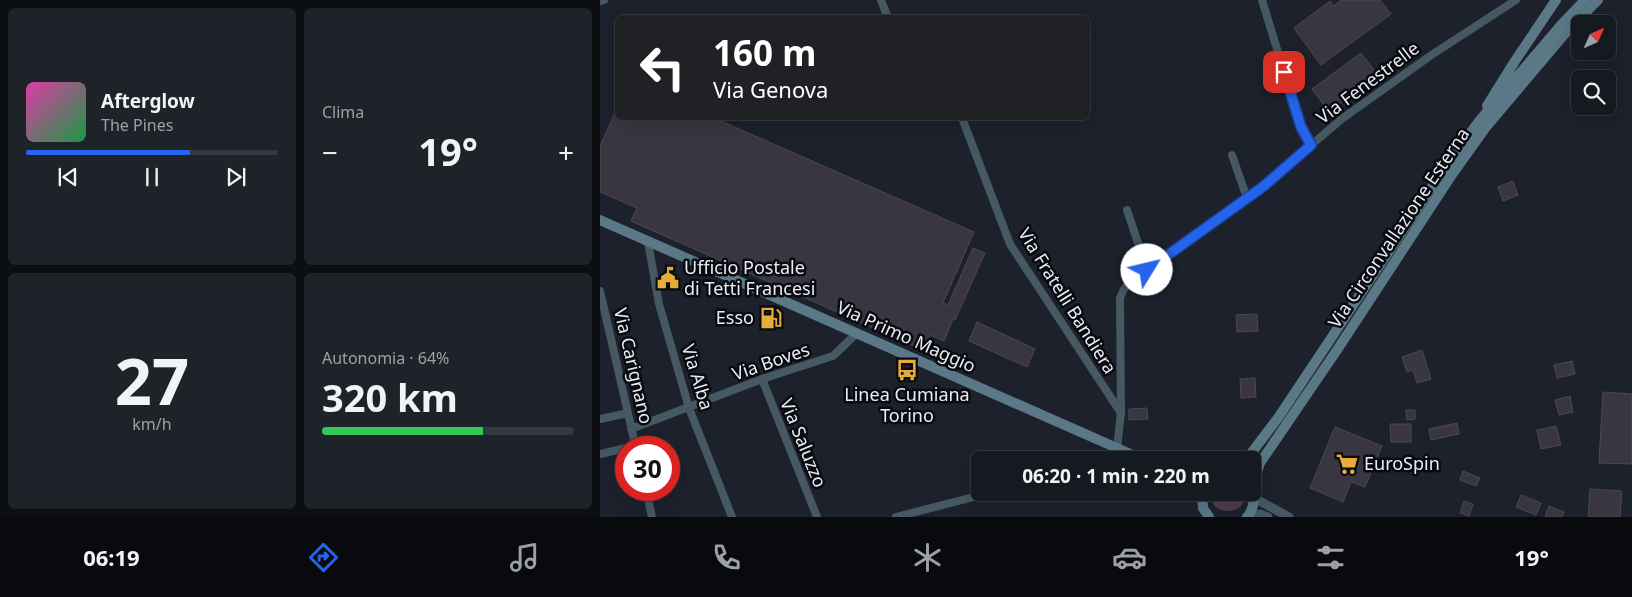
<!DOCTYPE html>
<html lang="it">
<head>
<meta charset="utf-8">
<style>
  :root { --surface:#151920; --page:#1e2229; --text:#f1f3f6; --muted:#9da0a5; --line:#34383e; --accent:#2563eb }
  body { margin:0; font-family:"Noto Sans",sans-serif; background:var(--page); color:var(--text); height:100vh; display:flex; flex-direction:column; font-size:19px; white-space:nowrap }
  * { box-sizing:border-box; margin:0 }
  p { font-size:16px; color:var(--muted) }
  .icon { flex:none; width:28px; height:28px; fill:none; stroke:currentColor; stroke-width:2; stroke-linecap:round; stroke-linejoin:round }
  .map { position:relative; flex:1; overflow:hidden }
  .details { display:flex; flex-direction:column; gap:8px; padding:8px; background:#0c0e12; width:600px }
  .details>* { flex:none }
  .banner { position:absolute; left:15px; top:15px; width:475px; height:105px; border-radius:8px; box-shadow:0 5px 20px #0002,0 0 0 1px var(--line); background:#202124; color:#fff; overflow:hidden }
  .needle { width:32px; rotate:45deg }
  .fabs { position:absolute; left:971px; top:15px; display:grid; gap:10px }
  .fabs a { display:grid; place-items:center; width:45px; height:45px; border-radius:8px; background:var(--surface); box-shadow:0 5px 20px #0002,0 0 0 1px var(--line); font-size:25px }
  .speed { position:absolute; left:15px; top:436px; display:flex; gap:10px; font-size:25px; font-weight:700; text-align:center }
  .speed>* { display:grid; place-content:center; width:65px; height:65px; border-radius:50%; background:var(--surface); box-shadow:0 5px 20px #0002,0 0 0 1px var(--line); line-height:1 }
  .speed .limit { border:8px solid #d22; background:#fff; color:#111 }
  .pin { position:absolute; display:grid; place-items:center; width:42px; height:42px; color:#fff; margin:-21px; border-radius:10px; box-shadow:0 2px 8px #0006 }
  .me { position:absolute; width:55px; margin:-28px; rotate:54deg; stroke-linejoin:round; filter:drop-shadow(0 0 4px #0008) }
  .turn { display:flex; align-items:center; gap:18px; height:105px; padding:0 15px; font-size:22px }
  .turn .icon { width:65px; height:65px; stroke-width:2.5 }
  .turn b { display:block; font-size:35px; line-height:42px }
  .big { font-size:38px; font-weight:700; line-height:1.1 }
  .details .card { flex:1; display:flex; flex-direction:column; justify-content:center; gap:8px; min-width:0; padding:0 18px; border-radius:8px; background:var(--page) }
  .details .dial { align-items:center; gap:0 }
  .dial b { font-size:65px; line-height:1 }
  .song { display:flex; align-items:center; gap:15px }
  .cover { width:60px; height:60px; border-radius:8px; background:linear-gradient(135deg,hsl(320 70% 55%),hsl(140 70% 35%)) }
  .played { height:5px; border-radius:2px; background:linear-gradient(90deg,var(--accent) 65%,var(--line) 65%) }
  .keys { display:flex; justify-content:space-around; direction:ltr }
  .heat { display:flex; justify-content:space-between; align-items:center; font-size:28px; direction:ltr }
  .charge { height:8px; border-radius:4px; background:linear-gradient(90deg,#34c759 64%,var(--line) 0) }
  .details .tiles { flex:1; display:grid; gap:8px; grid-template-columns:repeat(2,1fr) }
  .trip { position:absolute; left:371px; top:451px; width:290px; height:50px; border-radius:8px; background:var(--surface); box-shadow:0 5px 20px #0002,0 0 0 1px var(--line); font-weight:700; line-height:50px; text-align:center }
  .dock { display:flex; height:80px; justify-content:space-around; align-items:center; background:#080a0d; color:var(--muted) }
  .dock .icon { width:35px; height:35px }
  .dock .active { color:var(--accent) }
  .dock b { font-size:22px; color:var(--text) }
  main { display:flex; flex:1; min-height:0 }
  .map>svg:first-child { display:block }
</style>
</head>
<body>
<main>
<section class="details">
<div class="tiles">
<div class="card">
<div class="song"><i class="cover"></i><div><b>Afterglow</b><p>The Pines</p></div></div>
<div class="played"></div>
<div class="keys"><svg class="icon" aria-label="previous" viewBox="0 0 24 24"><path d="M18 5L8 12l10 7zM5 5v14"/></svg><svg class="icon" aria-label="pause" viewBox="0 0 24 24"><path d="M8 5v14M16 5v14"/></svg><svg class="icon" aria-label="next" viewBox="0 0 24 24"><path d="M6 5l10 7-10 7zM19 5v14"/></svg></div>
</div>
<div class="card"><p>Clima</p>
<div class="heat"><a>−</a><b class="big">19°</b><a>+</a></div>
</div>
<div class="card dial"><b>27</b><p>km/h</p></div>
<div class="card"><p>Autonomia · 64%</p><b class="big">320 km</b><div class="charge"></div></div>
</div>
</section>
<div class="map">
<svg width="1032" height="517" viewBox="0 0 1032 517">
  <rect width="100%" height="100%" fill="#1c212b"/>
  <path fill="#523b4d" d="M 612,493 L 643,493 C 650,517 606,517 612,493 Z"/>
  <path fill="#393641" stroke="#4c4855" d="M 741,0 L 780,0 L 791,14 L 721,65 L 694,28 L 730,1 L 734,6 Z
    M 761,53 L 778,75 L 729,112 L 712,89 Z
    M 18,106 L 18,118 L 114,118 L 374,232 L 343,303 L 348,305 L 373,248 L 385,253 L 355,320 L 353,319 L 344,341 L 330,335 L 323,350 L 31,221 L 37,208 L 0,192 L 0,146 Z
    M 913,181 L 918,195 L 903,201 L 898,187 Z
    M 657,314 L 658,331 L 637,332 L 636,315 Z
    M 377,322 L 435,349 L 427,367 L 369,341 Z
    M 822,350 L 831,379 L 817,383 L 813,370 L 807,372 L 802,357 Z
    M 972,361 L 975,374 L 957,378 L 954,365 Z
    M 655,378 L 656,397 L 641,398 L 640,379 Z
    M 1003,392 L 1032,394 L 1032,464 L 999,463 Z
    M 970,396 L 973,412 L 959,415 L 955,400 Z
    M 547,408 L 548,419 L 529,420 L 529,409 Z
    M 806,410 L 815,410 L 815,419 L 807,420 Z
    M 857,423 L 859,434 L 831,440 L 829,429 Z
    M 790,424 L 811,424 L 811,442 L 791,442 Z
    M 956,426 L 961,445 L 941,449 L 937,430 Z
    M 735,427 L 782,446 L 765,487 L 751,482 L 743,502 L 710,488 Z
    M 863,471 L 880,478 L 876,486 L 860,480 Z
    M 990,489 L 1022,491 L 1020,517 L 988,517 Z
    M 921,495 L 941,503 L 936,515 L 916,507 Z
    M 864,501 L 873,504 L 869,516 L 860,513 Z
    M 949,506 L 964,512 L 962,517 L 945,517 Z"/>
  <g fill="none" stroke-linecap="round" stroke-linejoin="round">
    <path stroke="#465862" stroke-width="8" d="M 281,0 L 288,18
      M 662,0 L 701,127 L 711,145
      M 0,1 L 4,0
      M 362,118 L 410,244 L 521,413
      M 632,155 L 647,198
      M 527,210 L 547,270
      M 48,242 L 59,304 L 89,408 L 132,517
      M 0,291 L 36,448
      M 162,379 L 217,517
      M 0,419 L 28,413
      M 31,429 L 162,379 L 233,356 L 257,333
      M 517,448 L 521,413 L 520,298 L 524,289 L 535,278 L 664,185 L 743,118 L 830,56 L 916,0
      M 0,454 L 26,448
      M 46,490 L 52,517
      M 296,517 L 393,492"/>
    <path stroke="#465862" stroke-width="9" d="M 654,498 L 689,517
      M 647,517 L 660,514 L 668,517"/>
    <path stroke="#5a7886" stroke-width="10" d="M 887,106 L 915,61 L 956,0
      M 0,220 L 544,460
      M 646,460 L 678,418 L 845,167 L 880,120 L 962,24 L 985,0
      M 602,492 L 603,508 L 609,517
      M 653,492 L 657,472 L 660,463 L 737,350 L 853,173 L 886,127 L 968,30 L 998,0
      M 647,517 C 654,509 655,500 652,490"/>
  </g>
  <g fill="none" stroke-linecap="round" stroke-linejoin="round">
    <g stroke="#184099" stroke-width="12">
      <path id="route" d="M 547,270 L 664,186 L 711,145 L 701,127 L 684,72"/>
    </g>
    <use href="#route" stroke="#2563eb" stroke-width="9"/>
  </g>
  <defs>
    <g id="civic-bare" transform="scale(1.725)"><path d="M-.6-6.5H3V-4.5H.6V-3L4-1V1h2V6H-6V1h2V-1L-.6-3ZM-1.2 2.5V6h2.4V2.5Z" fill="#e8ab37" stroke="#080a0f" stroke-width="2.5" paint-order="stroke"/></g>
    <g id="fuel-bare" transform="scale(1.725)"><path d="M-5.5-6h7V0h2V4h1.3V-2.5L3-4.5l.8-.8L6-3V5H2.5V1h-1V6h-7ZM-4.2-4.7v3.2H.2V-4.7Z" fill="#e8ab37" stroke="#080a0f" stroke-width="2.5" paint-order="stroke"/></g>
    <g id="bus-bare" transform="scale(1.725)"><path d="M-5-6H5V4H4V6H2V4H-2V6H-4V4H-5ZM-3.5-4V0h7V-4ZM-3.5 1.2v1.5H-2V1.2ZM2 1.2v1.5H3.5V1.2Z" fill="#e8ab37" stroke="#080a0f" stroke-width="2.5" paint-order="stroke"/></g>
    <g id="supermarket-bare" transform="scale(1.725)"><path d="M-6-5.5h2.5l.6 2H6L4.5 2H-2.5L-4.4-4H-6ZM-1.5 3.2a1.3 1.3 0 1 0 .1 0ZM3 3.2a1.3 1.3 0 1 0 .1 0Z" fill="#e8ab37" stroke="#080a0f" stroke-width="2.5" paint-order="stroke"/></g>
  </defs>
  <g fill-rule="evenodd">
    <use href="#civic-bare" x="68" y="278"/>
    <use href="#fuel-bare" x="171" y="318"/>
    <use href="#bus-bare" x="307" y="370"/>
    <use href="#supermarket-bare" x="747" y="464"/>
  </g>
  <g text-anchor="middle" stroke-width="5" stroke-linejoin="round" paint-order="stroke">
    <g font-size="18" fill="#e9edf4" stroke="#080a0f">
      <text transform="translate(768 83) rotate(-37)" y="6">Via Fenestrelle</text>
      <text transform="translate(799 228) rotate(-56)" y="6">Via Circonvallazione Esterna</text>
      <text transform="translate(467 301) rotate(58)" y="6">Via Fratelli Bandiera</text>
      <text transform="translate(306 337) rotate(24)" y="6">Via Primo Maggio</text>
      <text transform="translate(171 362) rotate(-19)" y="6">Via Boves</text>
      <text transform="translate(33 366) rotate(77)" y="6">Via Carignano</text>
      <text transform="translate(97 377) rotate(73)" y="6">Via Alba</text>
      <text transform="translate(203 443) rotate(68)" y="6">Via Saluzzo</text>
    </g>
    <g font-size="18" fill="#e9edf4" stroke="#080a0f" text-anchor="start">
      <text x="84" y="274">Ufficio Postale<tspan x="84" dy="21">di Tetti Francesi</tspan></text>
      <text x="154" y="324" text-anchor="end">Esso</text>
      <text x="307" y="401" text-anchor="middle">Linea Cumiana<tspan x="307" dy="21">Torino</tspan></text>
      <text x="764" y="470">EuroSpin</text>
    </g>
  </g>
</svg>
<div class="fabs">
<a><svg class="needle" viewBox="-14 -14 28 28"><path d="M0-13l5 13h-10z" fill="#e53935"/><path d="M0 13l5-13h-10z" fill="#9da0a5"/></svg></a>
<a><svg class="icon" aria-label="search" viewBox="0 0 24 24"><circle cx="10" cy="10" r="6"/><path d="M15 15l6 6"/></svg></a>
</div>
<div class="speed"><div class="limit">30</div></div>
<div class="pin" style="left:684px;top:72px;background:#d93025"><svg class="icon" aria-label="arrive" viewBox="0 0 24 24"><path d="M6 21V4h12l-3 4 3 4H6"/></svg></div>
<svg class="me" style="left:547px;top:270px" viewBox="-20 -20 40 40"><circle r="19" fill="#fff"/><path d="M0-13L10 11 0 6-10 11z" fill="#2563eb"/></svg>
<div class="trip">06:20 · 1 min · 220 m</div>
<div class="banner">
<div class="turn"><svg class="icon" aria-label="left" viewBox="0 0 24 24"><path d="M17 20v-9H6M10 6l-5 5 5 5"/></svg><div><b>160 m</b>Via Genova</div></div>
</div>
</div>
</main>
<nav class="dock">
<b>06:19</b>
<svg class="icon active" aria-label="directions" viewBox="0 0 24 24"><path d="M12 3l9 9-9 9-9-9zM9 14v-3h6M13 9l2 2-2 2"/></svg>
<svg class="icon" aria-label="music" viewBox="0 0 24 24"><path d="M9 18V5l10-2v13"/><circle cx="6" cy="18" r="3"/><circle cx="16" cy="16" r="3"/></svg>
<svg class="icon" aria-label="phone" viewBox="0 0 24 24"><path d="M5 4h4l2 5-3 2q2 4 5 5l2-3 5 2v4C11 20 4 13 5 4z"/></svg>
<svg class="icon" aria-label="climate" viewBox="0 0 24 24"><path d="M12 3v18M4 7l16 10M4 17L20 7"/></svg>
<svg class="icon" aria-label="car" viewBox="0 0 24 24"><path d="M5 17H2v-5l4-1 3-4h7l3 4 3 1v5h-3M9 17h6M6 11h13"/><circle cx="7" cy="17" r="2"/><circle cx="17" cy="17" r="2"/></svg>
<svg class="icon" aria-label="filters" viewBox="0 0 24 24"><path d="M4 7h16M4 17h16"/><circle cx="9" cy="7" r="2"/><circle cx="15" cy="17" r="2"/></svg>
<b>19°</b>
</nav>
</body>
</html>
